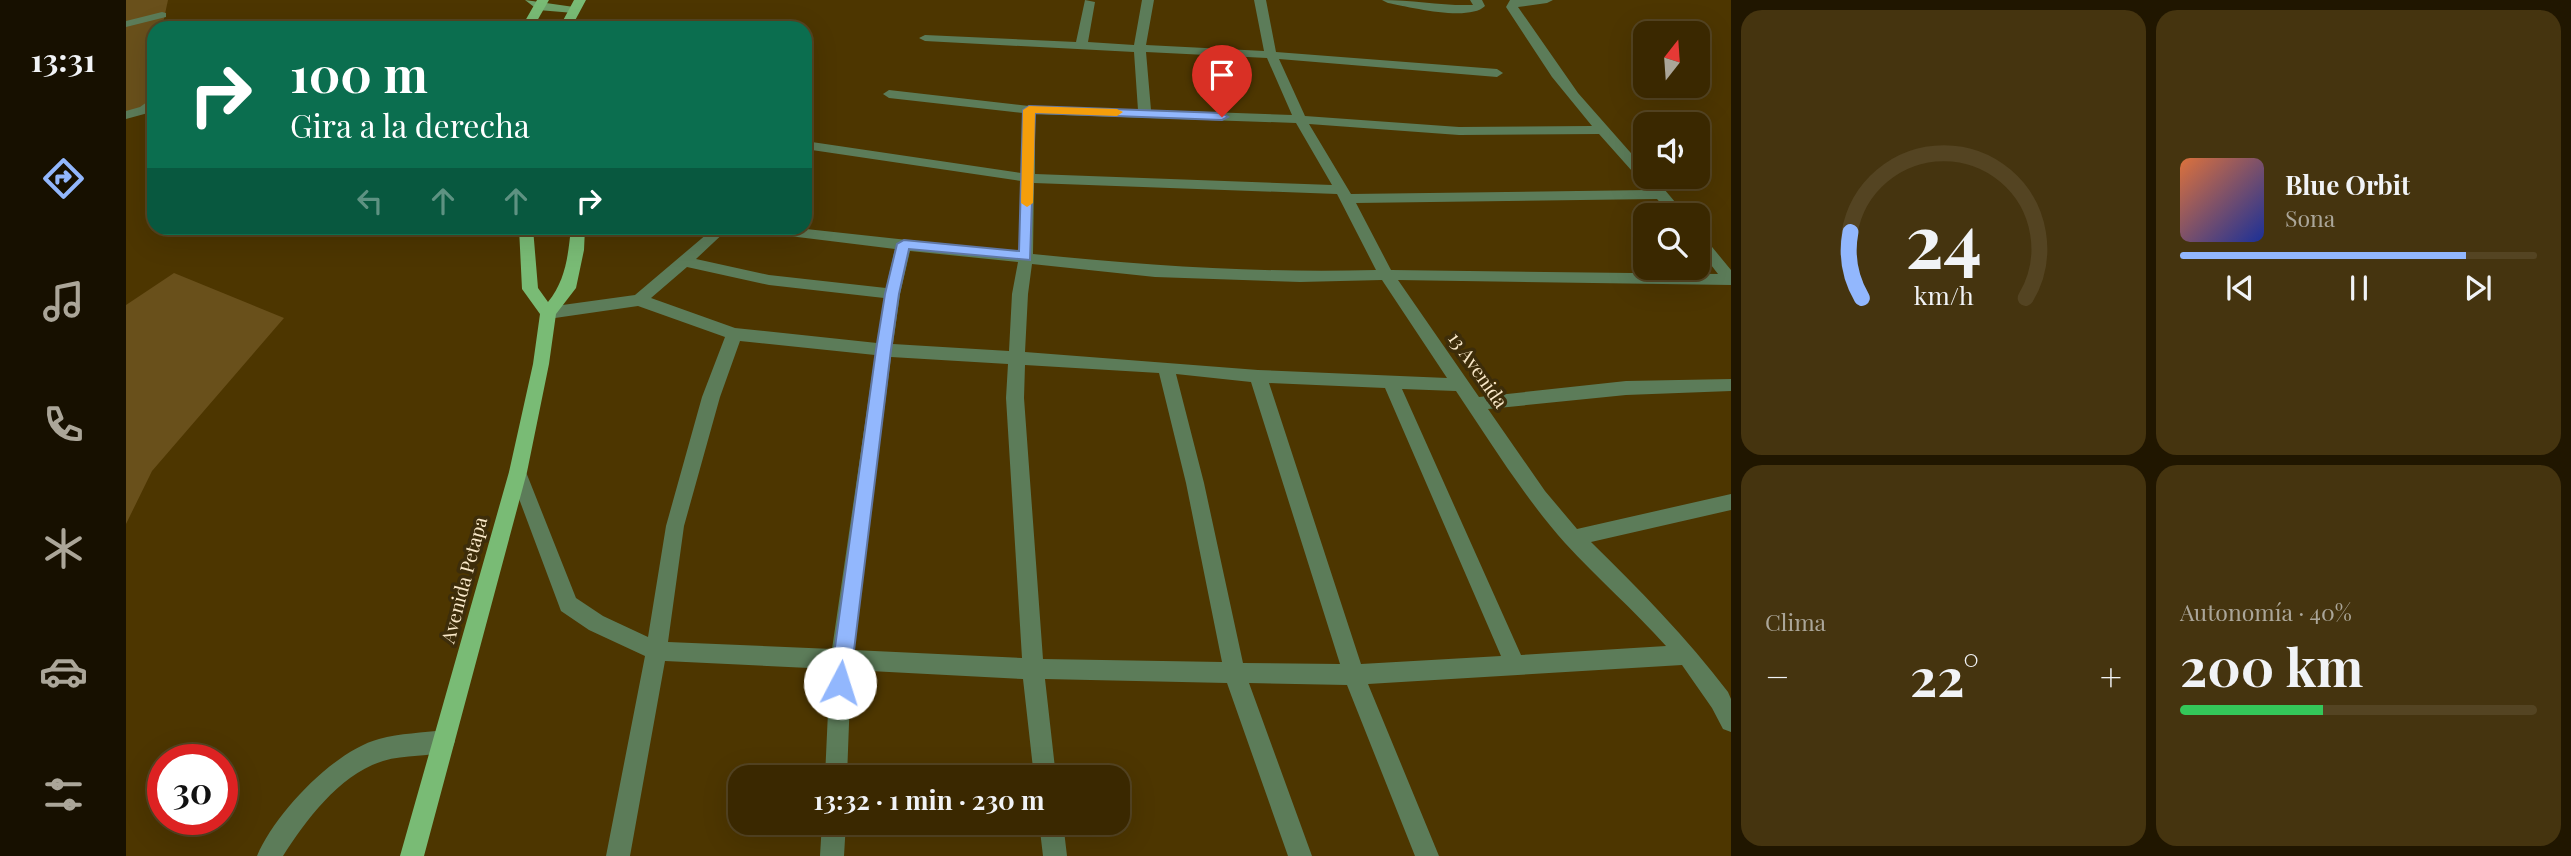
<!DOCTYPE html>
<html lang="es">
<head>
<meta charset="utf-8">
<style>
  :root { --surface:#3a2800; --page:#45340f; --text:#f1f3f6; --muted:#aba699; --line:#544422; --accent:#92b7fd }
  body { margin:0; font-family:"Playfair Display",serif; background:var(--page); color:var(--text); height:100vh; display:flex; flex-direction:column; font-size:26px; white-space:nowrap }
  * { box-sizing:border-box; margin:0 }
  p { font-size:23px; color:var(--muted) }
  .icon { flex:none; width:38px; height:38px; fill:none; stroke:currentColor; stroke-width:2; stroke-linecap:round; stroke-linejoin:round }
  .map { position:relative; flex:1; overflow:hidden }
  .side { display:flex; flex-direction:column; gap:10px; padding:10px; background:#201600; width:840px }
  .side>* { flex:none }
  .banner { position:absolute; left:21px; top:21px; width:665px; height:214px; border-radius:21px; box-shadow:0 7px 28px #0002,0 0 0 2px var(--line); background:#0b6e4f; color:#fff; overflow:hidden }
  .needle { width:46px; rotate:17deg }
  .fabs { position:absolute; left:1507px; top:21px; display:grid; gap:14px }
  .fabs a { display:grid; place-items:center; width:77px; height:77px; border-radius:14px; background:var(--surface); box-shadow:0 7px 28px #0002,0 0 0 2px var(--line); font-size:35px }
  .speed { position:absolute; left:21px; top:744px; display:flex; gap:14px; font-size:35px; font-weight:700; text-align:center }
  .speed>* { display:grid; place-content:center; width:91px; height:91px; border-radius:50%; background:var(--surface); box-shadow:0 7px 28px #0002,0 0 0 2px var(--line); line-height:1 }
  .speed .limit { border:10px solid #d22; background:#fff; color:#111 }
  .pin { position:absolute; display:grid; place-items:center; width:60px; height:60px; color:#fff; margin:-72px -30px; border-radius:50% 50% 50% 0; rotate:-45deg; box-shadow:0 0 7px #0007 }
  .pin .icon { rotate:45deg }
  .me { position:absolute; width:77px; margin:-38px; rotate:5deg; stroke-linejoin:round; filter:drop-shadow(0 0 5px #0008) }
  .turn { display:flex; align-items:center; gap:24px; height:147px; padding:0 28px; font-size:32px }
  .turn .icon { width:91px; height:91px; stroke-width:2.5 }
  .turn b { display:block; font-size:49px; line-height:60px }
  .lanes { display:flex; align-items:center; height:66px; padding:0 28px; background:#0003; justify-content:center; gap:35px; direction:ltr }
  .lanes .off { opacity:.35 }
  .big { font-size:52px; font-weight:700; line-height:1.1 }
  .side .card { flex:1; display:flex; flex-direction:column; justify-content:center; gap:10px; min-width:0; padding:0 24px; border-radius:21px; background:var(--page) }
  .side .dial { align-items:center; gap:0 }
  .dial svg { height:182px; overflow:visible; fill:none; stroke:var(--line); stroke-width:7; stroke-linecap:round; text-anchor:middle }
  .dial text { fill:var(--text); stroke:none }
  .song { display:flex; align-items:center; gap:21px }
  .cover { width:84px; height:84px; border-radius:10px; background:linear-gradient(135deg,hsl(20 70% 55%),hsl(230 70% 35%)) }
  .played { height:7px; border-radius:4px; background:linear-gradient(90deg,var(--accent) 80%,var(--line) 80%) }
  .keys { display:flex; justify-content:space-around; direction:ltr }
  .heat { display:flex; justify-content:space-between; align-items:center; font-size:38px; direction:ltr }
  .charge { height:10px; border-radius:5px; background:linear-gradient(90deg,#34c759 40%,var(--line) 0) }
  .side .tiles { flex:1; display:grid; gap:10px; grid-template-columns:repeat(2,1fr) }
  .trip { position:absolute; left:602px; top:765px; width:402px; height:70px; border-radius:21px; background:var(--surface); box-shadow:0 7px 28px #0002,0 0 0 2px var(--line); font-weight:700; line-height:70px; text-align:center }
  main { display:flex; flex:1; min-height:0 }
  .tab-bar { display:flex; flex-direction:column; width:126px; justify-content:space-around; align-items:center; background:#171000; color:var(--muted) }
  .tab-bar .icon { width:49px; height:49px }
  .tab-bar .active { color:var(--accent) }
  .tab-bar b { font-size:32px; color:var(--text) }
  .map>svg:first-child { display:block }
</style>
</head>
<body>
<main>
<nav class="tab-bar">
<b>13:31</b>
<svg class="icon active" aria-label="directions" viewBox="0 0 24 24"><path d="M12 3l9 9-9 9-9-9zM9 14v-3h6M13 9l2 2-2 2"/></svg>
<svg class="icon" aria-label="music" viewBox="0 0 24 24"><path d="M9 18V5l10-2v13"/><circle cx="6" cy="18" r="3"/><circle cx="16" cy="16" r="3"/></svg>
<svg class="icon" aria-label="phone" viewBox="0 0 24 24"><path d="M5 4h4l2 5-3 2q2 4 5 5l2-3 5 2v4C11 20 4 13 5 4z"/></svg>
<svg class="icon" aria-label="climate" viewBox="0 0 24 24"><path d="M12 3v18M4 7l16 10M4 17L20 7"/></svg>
<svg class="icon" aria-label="car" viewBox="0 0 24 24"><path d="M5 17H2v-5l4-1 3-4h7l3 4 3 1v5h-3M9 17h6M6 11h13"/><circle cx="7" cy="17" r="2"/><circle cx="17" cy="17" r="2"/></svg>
<svg class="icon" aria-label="filters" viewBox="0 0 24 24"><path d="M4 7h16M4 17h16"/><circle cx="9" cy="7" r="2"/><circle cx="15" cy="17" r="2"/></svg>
</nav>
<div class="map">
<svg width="1605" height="856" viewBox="0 0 1605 856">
  <rect width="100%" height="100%" fill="#4d3600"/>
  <path fill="#69501b" d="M 0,0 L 42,0 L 36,28 L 28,28 L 28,101 L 0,115 Z
    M 48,273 L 158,318 L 26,471 L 0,524 L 0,305 Z"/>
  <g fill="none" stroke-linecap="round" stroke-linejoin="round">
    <path fill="#5c7c59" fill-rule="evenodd" d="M 318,730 L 326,733 L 329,741 L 326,749 C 304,758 279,754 257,761 C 214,774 180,820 157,856 L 131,856 C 149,813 208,751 253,739 C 274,733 297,733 318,730 Z"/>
    <path fill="#5c7c59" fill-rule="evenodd" d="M 959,0 L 969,2 L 962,42 L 1008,45 L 1016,0 L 1028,0 L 1020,45 L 1138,51 L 1128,0 L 1140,0 L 1150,52 L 1371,69 L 1377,73 L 1371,77 L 1153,59 L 1179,116 L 1333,127 L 1466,126 L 1426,77 L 1380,7 L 1384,0 L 1427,0 L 1421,3 L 1392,7 L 1452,93 L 1519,169 L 1519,177 L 1526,177 L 1524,180 L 1514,180 L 1473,134 L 1333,135 L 1183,124 L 1225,194 L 1524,190 L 1521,186 L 1528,182 L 1533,183 L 1560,215 L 1545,215 L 1531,199 L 1230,203 L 1265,270 L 1592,274 L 1572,248 L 1572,234 L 1577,236 L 1605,270 L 1605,285 L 1272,280 L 1353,397 L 1500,381 L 1605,379 L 1605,391 L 1500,395 L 1362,409 L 1419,491 L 1451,529 L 1605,494 L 1605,510 L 1465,542 C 1514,590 1560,637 1602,692 L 1605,699 L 1605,732 L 1597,729 L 1586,708 L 1556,665 L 1242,684 L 1313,856 L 1289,856 L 1221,685 L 1123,683 L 1186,856 L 1162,856 L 1101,683 L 919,679 L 930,777 L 908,777 L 897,679 L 725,670 L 721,777 L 699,777 L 704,669 L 539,661 L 504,856 L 480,856 L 519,656 L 463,630 L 435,611 L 383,472 L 386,467 L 392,464 L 398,467 L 450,598 L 477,616 L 522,637 L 540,526 L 576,397 L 599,337 L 512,306 L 422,319 L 414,313 L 422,307 L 509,295 L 588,228 L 603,228 L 570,259 L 643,275 L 760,288 L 769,249 L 639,233 L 632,228 L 671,228 L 893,252 L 895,181 L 679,149 L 679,141 L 895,173 L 897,113 L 763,98 L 757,94 L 763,90 L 903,106 L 1012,110 L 1008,52 L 799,41 L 793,38 L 799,35 L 950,42 ZM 1020,52 L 1141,58 L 1166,115 L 1025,110 ZM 909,114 L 1170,123 L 1206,185 L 909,174 ZM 908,183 L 1211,194 L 1250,270 C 1133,273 1024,266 907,254 ZM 784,251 L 892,262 L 886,294 L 883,351 L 767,344 L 774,294 ZM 906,264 L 1029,277 L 1174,282 L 1256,280 L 1321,378 L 1132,370 L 899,352 L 902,294 ZM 561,267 L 643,285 L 758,298 L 751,343 L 609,328 L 525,298 ZM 614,341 L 749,355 L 706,649 L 542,642 L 558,526 L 594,397 ZM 765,357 L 882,364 L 880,398 L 896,658 L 727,650 ZM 899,365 L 1033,373 L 1060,483 L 1096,662 L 917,659 L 898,398 ZM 1050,374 L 1125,382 L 1214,664 L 1117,663 L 1078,483 ZM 1143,383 L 1259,388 L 1375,656 L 1235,664 ZM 1276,389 L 1330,391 C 1365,443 1398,497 1439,543 C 1471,578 1508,610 1540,646 L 1395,655 Z
      M 1256,0 C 1287,0 1316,6 1347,5 L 1344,0 L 1356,0 L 1359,6 C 1343,22 1283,7 1262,3 Z
      M 36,12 L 40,13 L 40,17 L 0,27 L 0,21 Z
      M 28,97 L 28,108 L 22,113 L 0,119 L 0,111 L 14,107 Z
      M 696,822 L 720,822 L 718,856 L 694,856 Z
      M 913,822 L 937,822 L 941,856 L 917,856 Z"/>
    <path fill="#6da069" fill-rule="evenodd" d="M 399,0 L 448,7 L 454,10 L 448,13 L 412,10 Z"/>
    <path fill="#79bb75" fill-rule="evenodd" d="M 411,0 L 423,0 L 407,28 L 395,28 Z
      M 448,0 L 460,0 L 445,28 L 433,28 Z
      M 393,228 L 407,228 L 412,288 L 422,302 C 440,280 442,255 445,228 L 459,228 L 458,250 L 450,288 L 430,314 L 423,364 L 401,472 L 298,856 L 274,856 L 383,472 L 407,364 L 414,314 L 396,289 Z"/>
  </g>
  <path fill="#92b7fd" stroke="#5f77a4" stroke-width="2" d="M 903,106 L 1096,113 L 1102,117 L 1096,120 L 909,113 L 904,260 L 783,249 L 773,294 L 765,350 L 724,683 L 721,690 L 714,692 L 707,690 L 704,683 L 750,350 L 759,294 L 771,244 L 778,240 L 893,251 L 897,110 Z"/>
  <path fill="#f59e0b" d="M 903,106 L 991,109 L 997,112 L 991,116 L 909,113 L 907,203 L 901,207 L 895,203 L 897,110 Z"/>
  <g text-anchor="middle" stroke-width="7" stroke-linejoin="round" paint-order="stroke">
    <g font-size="19" fill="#fae9c9" stroke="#3d2d0a">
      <text transform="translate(1352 370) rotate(55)" y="7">13 Avenida</text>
      <text transform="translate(338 580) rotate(-75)" y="7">Avenida Petapa</text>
    </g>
  </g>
</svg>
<div class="fabs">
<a><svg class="needle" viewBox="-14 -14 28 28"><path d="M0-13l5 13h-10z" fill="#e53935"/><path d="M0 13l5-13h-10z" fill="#aba699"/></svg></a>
<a><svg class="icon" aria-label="sound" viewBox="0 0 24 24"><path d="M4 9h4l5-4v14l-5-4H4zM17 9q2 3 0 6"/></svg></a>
<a><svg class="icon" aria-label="search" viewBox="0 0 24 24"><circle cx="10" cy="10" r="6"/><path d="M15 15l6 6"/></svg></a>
</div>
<div class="speed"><div class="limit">30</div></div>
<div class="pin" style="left:1096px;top:117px;background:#d93025"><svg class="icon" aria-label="arrive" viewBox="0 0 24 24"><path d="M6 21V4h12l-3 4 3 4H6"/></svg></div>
<svg class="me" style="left:714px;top:683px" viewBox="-20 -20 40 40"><circle r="19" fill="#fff"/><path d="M0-13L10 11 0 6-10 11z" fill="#92b7fd"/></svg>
<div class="trip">13:32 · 1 min · 230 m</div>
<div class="banner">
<div class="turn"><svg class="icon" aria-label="right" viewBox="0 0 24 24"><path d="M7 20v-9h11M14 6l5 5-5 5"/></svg><div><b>100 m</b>Gira a la derecha</div></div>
<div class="lanes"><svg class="icon off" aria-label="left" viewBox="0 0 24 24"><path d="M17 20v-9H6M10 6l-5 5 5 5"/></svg><svg class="icon off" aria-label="ahead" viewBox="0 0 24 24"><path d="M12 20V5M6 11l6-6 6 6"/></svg><svg class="icon off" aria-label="ahead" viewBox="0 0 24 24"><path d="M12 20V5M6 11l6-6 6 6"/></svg><svg class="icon" aria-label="right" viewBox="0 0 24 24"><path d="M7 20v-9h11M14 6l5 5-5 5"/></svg></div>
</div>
</div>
<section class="side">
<div class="tiles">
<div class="card dial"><svg viewBox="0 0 100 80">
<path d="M14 69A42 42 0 1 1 86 69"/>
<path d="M14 69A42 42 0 0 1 9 40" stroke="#92b7fd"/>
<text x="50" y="56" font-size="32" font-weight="700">24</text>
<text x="50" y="72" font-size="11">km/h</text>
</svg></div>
<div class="card">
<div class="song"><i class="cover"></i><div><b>Blue Orbit</b><p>Sona</p></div></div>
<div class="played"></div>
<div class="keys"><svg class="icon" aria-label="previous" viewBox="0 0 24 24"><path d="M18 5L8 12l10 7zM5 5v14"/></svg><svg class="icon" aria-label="pause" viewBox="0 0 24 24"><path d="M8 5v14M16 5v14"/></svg><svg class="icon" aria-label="next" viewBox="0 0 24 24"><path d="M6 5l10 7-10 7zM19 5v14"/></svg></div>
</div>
<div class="card"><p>Clima</p>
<div class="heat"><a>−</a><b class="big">22°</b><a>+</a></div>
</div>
<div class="card"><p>Autonomía · 40%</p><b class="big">200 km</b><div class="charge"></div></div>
</div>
</section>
</main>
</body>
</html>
